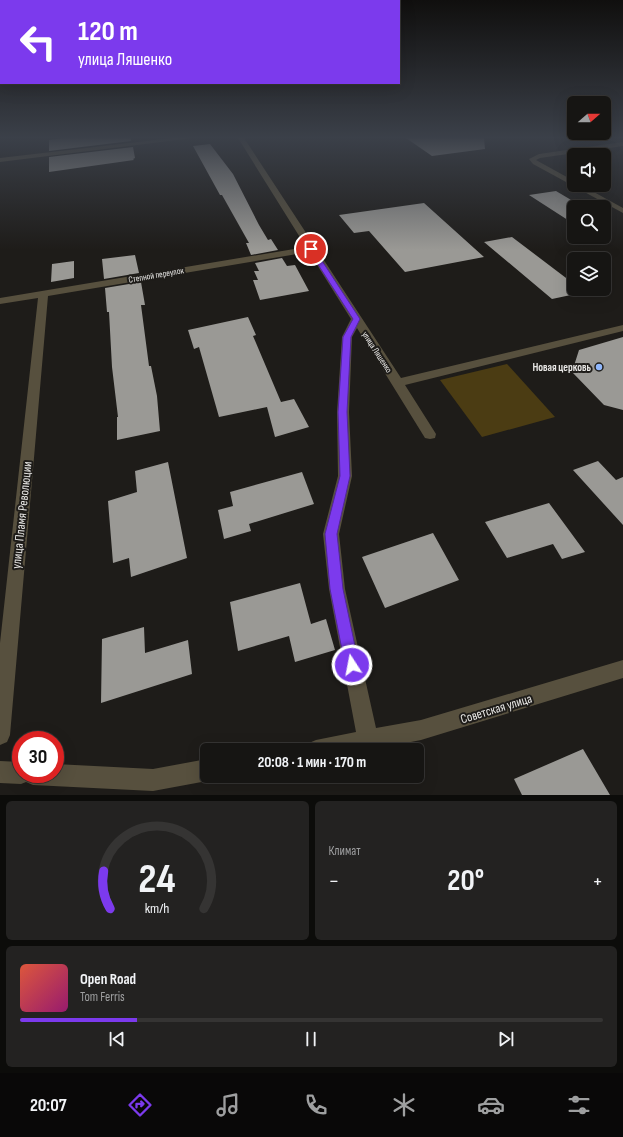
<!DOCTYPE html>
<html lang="ru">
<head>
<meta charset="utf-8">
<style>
  :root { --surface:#161513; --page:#232221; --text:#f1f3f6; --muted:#9e9fa0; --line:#353433; --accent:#7c3aed }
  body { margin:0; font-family:"Sofia Sans Condensed",sans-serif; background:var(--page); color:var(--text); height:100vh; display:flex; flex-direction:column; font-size:15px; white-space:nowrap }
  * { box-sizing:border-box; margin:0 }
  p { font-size:13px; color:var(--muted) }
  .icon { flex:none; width:22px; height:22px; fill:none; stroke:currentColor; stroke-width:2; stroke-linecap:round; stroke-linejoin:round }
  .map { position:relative; height:795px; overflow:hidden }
  .side { display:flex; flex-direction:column; gap:6px; padding:6px; background:#0c0c0a; flex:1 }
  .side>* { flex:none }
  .banner { position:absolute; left:0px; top:0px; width:400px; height:84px; box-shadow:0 4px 16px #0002,0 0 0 1px var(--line); background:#7c3aed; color:#fff; overflow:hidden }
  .needle { width:26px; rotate:70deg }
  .tools { position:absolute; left:567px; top:96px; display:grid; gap:8px }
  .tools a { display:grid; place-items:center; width:44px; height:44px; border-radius:6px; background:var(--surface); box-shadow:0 4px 16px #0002,0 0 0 1px var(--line); font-size:20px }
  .speed { position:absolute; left:12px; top:731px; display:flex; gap:8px; font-size:20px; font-weight:700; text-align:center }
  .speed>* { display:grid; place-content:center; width:52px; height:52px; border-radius:50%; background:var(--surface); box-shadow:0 4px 16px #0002,0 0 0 1px var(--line); line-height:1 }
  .speed .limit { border:6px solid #d22; background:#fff; color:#111 }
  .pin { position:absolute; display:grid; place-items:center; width:34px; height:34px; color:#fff; margin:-17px; border:2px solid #fff; border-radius:50%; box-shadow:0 1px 4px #0007 }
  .me { position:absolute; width:44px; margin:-22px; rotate:349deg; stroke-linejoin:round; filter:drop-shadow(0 0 3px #0008) }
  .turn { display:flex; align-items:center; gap:14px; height:84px; padding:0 12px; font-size:18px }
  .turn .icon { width:52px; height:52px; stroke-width:2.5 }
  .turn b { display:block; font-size:28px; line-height:34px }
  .big { font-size:30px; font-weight:700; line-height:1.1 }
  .side .widget { flex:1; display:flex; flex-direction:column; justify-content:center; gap:6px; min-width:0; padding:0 14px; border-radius:6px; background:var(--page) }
  .side .dial { align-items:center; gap:0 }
  .dial svg { height:104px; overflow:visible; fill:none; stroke:var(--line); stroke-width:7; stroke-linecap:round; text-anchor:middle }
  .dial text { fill:var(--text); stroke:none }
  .song { display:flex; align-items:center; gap:12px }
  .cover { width:48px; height:48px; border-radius:6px; background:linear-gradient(135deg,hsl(10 70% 55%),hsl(320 70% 35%)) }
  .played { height:4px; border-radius:2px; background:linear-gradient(90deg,var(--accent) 20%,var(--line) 20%) }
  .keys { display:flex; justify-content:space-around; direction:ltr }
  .heat { display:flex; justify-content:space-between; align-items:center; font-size:22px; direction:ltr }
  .side .tiles { flex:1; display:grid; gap:6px; grid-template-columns:1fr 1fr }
  .widget:last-child { grid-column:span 2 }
  .trip { position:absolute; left:200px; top:743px; width:224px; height:40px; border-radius:6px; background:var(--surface); box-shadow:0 4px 16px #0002,0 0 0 1px var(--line); font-weight:700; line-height:40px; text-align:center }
  .tab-bar { display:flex; height:64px; justify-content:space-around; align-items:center; background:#090808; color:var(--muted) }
  .tab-bar .icon { width:28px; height:28px }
  .tab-bar .current { color:var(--accent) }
  .tab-bar b { font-size:18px; color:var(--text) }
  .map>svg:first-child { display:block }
</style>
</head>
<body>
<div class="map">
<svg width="623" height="795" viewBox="0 0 623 795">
  <rect width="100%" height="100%" fill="#1e1c19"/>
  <path fill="#4b3c13" d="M 507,364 L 555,417 L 482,437 L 440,380 Z"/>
  <path fill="#9a9995" d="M 64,138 L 131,138 L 131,141 L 49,151 L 49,140 Z
    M 406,138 L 484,138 L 485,149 L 432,156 Z
    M 210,144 L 233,174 L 259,225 L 268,240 L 271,239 L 278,250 L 251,255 L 246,243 L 249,243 L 222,195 L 220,195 L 193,146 Z
    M 133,147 L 135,158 L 133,159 L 134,160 L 49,172 L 49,157 Z
    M 556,191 L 583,207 L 574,207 L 574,224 L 529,195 Z
    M 424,203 L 484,257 L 405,272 L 369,231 L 354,233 L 339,215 Z
    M 512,237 L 574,284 L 574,289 L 581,289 L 585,292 L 552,299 L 484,242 Z
    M 135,255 L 139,273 L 104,279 L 102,259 Z
    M 282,258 L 287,266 L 295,265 L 309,291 L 260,300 L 253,280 L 258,280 L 254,271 L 259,271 L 255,263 Z
    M 74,261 L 74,278 L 51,282 L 52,264 Z
    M 141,282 L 145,305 L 141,305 L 149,366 L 151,366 L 157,396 L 160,431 L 117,440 L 117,417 L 118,417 L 112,367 L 109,312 L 107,312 L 105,288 Z
    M 248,317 L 256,335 L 253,336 L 281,402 L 294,399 L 309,427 L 275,437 L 267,407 L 219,417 L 199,347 L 194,349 L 188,330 Z
    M 623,337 L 623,410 L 604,405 L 572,372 L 579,350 Z
    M 598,461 L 616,480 L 623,477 L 623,525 L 573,470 Z
    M 168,462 L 187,558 L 131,577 L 129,558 L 113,563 L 108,501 L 137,492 L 135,471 Z
    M 302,472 L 314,504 L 249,524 L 251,531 L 224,539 L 218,510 L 233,506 L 230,492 Z
    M 549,503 L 585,552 L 562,559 L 553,544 L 507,558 L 485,522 Z
    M 433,533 L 459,580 L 385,608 L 362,557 Z
    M 300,583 L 311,624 L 326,619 L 335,650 L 295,662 L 289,636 L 238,651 L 230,602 Z
    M 144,627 L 145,653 L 188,640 L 192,674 L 101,703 L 102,639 Z
    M 583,749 L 610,795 L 522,795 L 514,779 Z"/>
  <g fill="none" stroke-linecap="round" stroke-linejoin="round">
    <path fill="#57503e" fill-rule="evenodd" d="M 172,138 L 193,138 L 0,162 L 0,158 Z
      M 238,138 L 244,138 L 401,378 L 623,325 L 623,331 L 405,385 L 436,434 L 435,438 L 430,439 L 425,438 L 357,328 L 352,337 L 349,412 L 352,476 L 339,534 L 345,589 L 376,728 L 421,720 L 623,660 L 623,678 L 421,740 L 370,750 L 306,750 L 309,743 L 316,740 L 356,732 L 329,589 L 323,534 L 338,476 L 337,412 L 342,337 L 351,319 L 309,252 L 48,296 L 10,735 L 7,742 L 0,745 L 0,643 L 38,298 L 0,304 L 0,298 L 306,247 Z
      M 623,142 L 623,146 L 540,158 L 536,160 L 574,181 L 574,185 L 581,185 L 623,208 L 623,213 L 533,164 L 529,159 L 539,154 Z
      M 207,759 L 207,776 L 215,776 L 214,777 L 207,781 L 153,791 L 33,785 L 26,782 L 21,784 L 0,783 L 0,761 L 21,762 L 21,774 L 55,774 L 55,764 L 153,769 Z"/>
  </g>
  <linearGradient id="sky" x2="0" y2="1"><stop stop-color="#100f0e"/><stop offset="0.55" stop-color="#3b4049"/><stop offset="1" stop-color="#3b4049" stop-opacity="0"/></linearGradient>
  <rect width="623" height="250" fill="url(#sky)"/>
  <path fill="#7c3aed" stroke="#51269a" d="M 309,247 L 313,247 L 360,319 L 351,337 L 347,412 L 350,476 L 337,534 L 343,589 L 359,665 L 357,670 L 352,672 L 347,670 L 345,665 L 330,589 L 325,534 L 340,476 L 338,412 L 343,337 L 353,319 L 308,249 Z"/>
  <circle fill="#91b8fd" stroke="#1e1c19" stroke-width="1.5" cx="599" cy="367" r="4"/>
  <g text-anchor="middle" stroke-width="4" stroke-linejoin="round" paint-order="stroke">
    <g font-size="9" fill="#e8e7e5" stroke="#1e1c19">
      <text transform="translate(156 275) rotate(-10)" y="3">Степной переулок</text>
      <text transform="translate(377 352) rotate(57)" y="3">улица Ляшенко</text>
    </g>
    <g font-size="11" font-weight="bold" fill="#e8e7e5" stroke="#1e1c19" text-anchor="end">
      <text x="591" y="371">Новая церковь</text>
    </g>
    <g font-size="13" fill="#e8e7e5" stroke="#1e1c19">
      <text transform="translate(21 515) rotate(-84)" y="5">улица Пламя Революции</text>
      <text transform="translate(496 708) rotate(-17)" y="5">Советская улица</text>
    </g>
  </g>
</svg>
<div class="tools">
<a><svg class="needle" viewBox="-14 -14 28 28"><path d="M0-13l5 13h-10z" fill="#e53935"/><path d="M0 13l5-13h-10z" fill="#9e9fa0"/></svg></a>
<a><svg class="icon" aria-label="sound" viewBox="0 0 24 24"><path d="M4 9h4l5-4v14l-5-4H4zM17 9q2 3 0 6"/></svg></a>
<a><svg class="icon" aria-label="search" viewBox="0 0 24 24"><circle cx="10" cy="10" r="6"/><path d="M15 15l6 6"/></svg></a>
<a><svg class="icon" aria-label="layers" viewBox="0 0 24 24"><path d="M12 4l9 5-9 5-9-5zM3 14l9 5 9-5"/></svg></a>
</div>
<div class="speed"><div class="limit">30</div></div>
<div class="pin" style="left:311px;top:249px;background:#d93025"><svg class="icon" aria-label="arrive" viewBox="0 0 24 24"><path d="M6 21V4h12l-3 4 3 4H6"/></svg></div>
<svg class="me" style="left:352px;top:665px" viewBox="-20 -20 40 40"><circle r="17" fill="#7c3aed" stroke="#fff" stroke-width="3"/><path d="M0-11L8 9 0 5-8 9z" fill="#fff"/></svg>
<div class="trip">20:08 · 1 мин · 170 m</div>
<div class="banner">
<div class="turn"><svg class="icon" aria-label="left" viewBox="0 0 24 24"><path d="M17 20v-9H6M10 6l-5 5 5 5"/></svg><div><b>120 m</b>улица Ляшенко</div></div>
</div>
</div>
<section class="side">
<div class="tiles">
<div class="widget dial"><svg viewBox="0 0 100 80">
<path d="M14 69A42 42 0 1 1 86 69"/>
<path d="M14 69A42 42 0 0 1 9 40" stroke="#7c3aed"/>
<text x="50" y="56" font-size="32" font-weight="700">24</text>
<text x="50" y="72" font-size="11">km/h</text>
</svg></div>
<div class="widget"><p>Климат</p>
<div class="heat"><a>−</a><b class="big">20°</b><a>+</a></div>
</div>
<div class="widget">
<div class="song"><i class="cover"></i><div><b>Open Road</b><p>Tom Ferris</p></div></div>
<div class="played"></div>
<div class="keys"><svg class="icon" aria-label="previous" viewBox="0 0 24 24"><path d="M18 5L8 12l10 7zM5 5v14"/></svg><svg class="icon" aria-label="pause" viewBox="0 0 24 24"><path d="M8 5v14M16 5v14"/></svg><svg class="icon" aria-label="next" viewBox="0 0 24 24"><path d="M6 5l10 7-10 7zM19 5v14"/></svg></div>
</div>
</div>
</section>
<nav class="tab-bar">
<b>20:07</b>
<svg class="icon current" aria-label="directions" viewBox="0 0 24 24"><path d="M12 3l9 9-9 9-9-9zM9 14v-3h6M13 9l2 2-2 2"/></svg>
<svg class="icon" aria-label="music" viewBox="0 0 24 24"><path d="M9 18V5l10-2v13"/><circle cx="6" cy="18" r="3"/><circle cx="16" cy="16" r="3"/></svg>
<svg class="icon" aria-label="phone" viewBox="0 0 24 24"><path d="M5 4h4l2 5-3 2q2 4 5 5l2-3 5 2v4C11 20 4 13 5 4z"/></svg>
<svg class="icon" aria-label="climate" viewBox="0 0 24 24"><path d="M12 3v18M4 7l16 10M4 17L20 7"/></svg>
<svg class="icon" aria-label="car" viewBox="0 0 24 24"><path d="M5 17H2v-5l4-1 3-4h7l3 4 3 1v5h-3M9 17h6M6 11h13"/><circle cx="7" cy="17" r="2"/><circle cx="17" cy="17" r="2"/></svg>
<svg class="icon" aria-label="filters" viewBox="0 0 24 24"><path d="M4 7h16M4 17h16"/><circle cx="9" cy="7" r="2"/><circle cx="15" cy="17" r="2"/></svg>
</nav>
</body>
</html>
